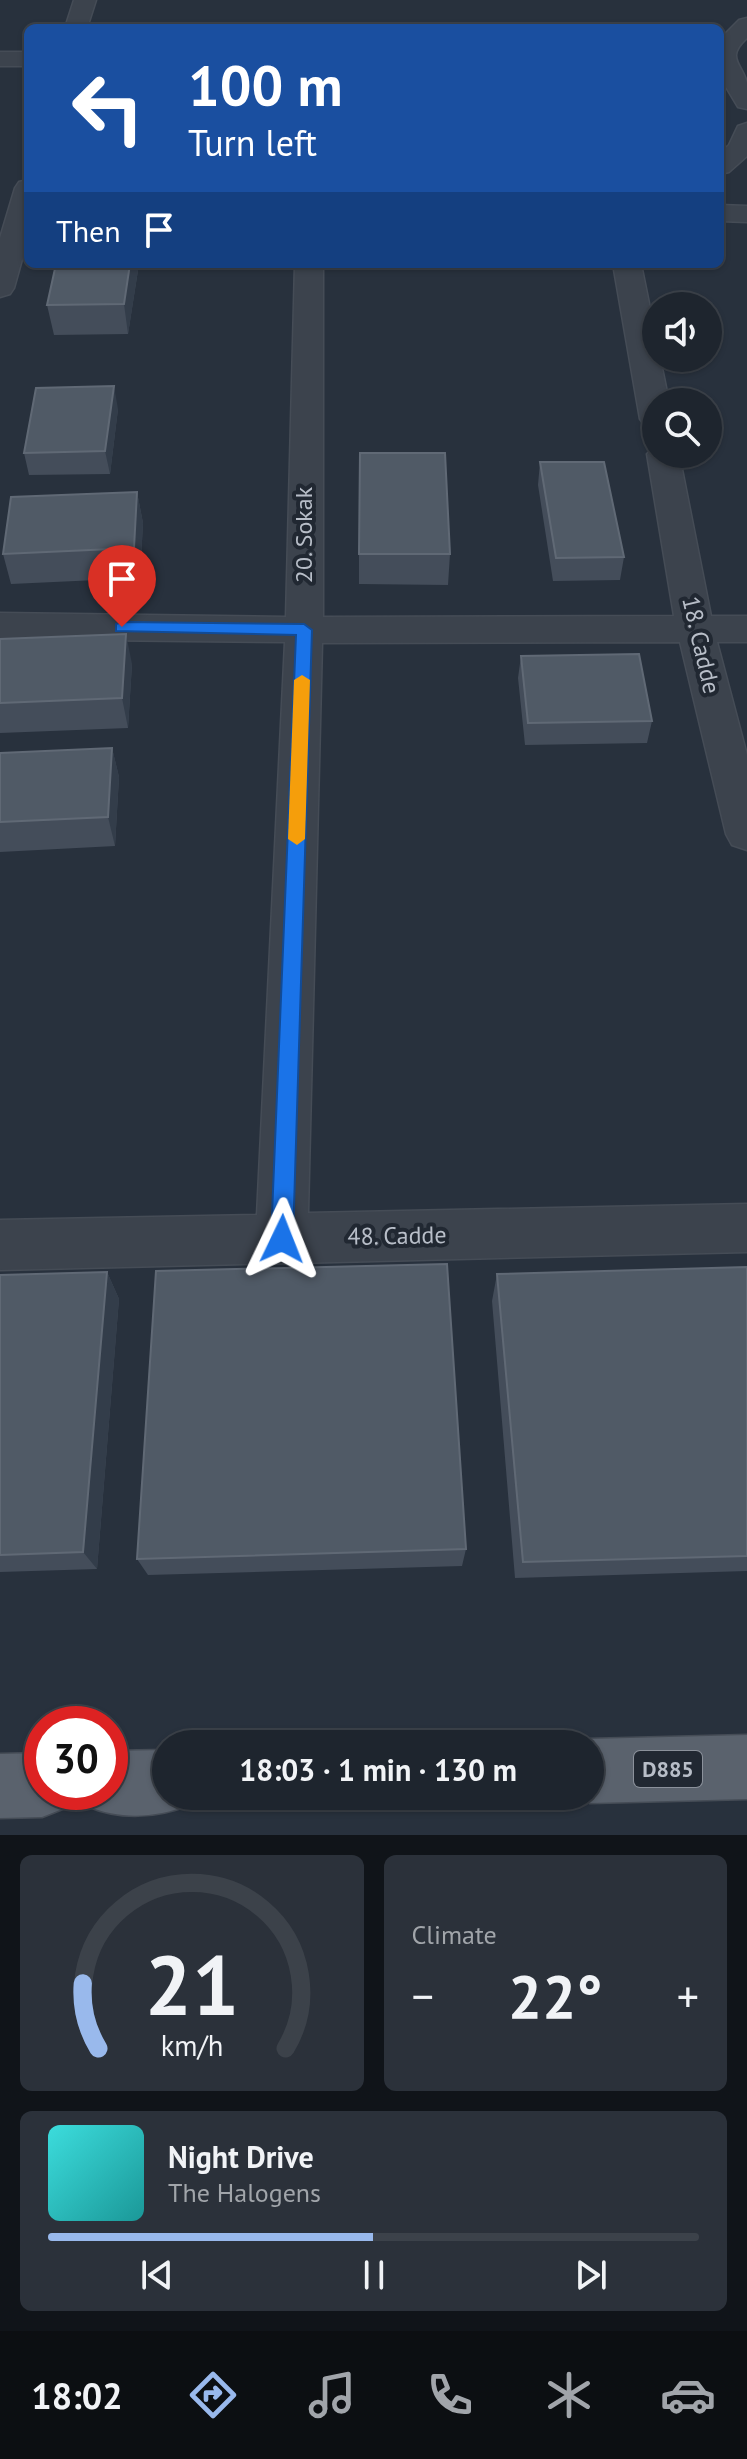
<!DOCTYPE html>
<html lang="en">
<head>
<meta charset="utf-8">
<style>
  :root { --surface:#1e252e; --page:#2b313a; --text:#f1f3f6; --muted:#a1a5aa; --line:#3c424a; --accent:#99b9ec }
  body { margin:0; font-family:"PT Sans",sans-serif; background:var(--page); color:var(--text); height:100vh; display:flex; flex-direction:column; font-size:30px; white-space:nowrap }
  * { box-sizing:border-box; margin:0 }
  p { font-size:26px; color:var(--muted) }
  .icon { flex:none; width:44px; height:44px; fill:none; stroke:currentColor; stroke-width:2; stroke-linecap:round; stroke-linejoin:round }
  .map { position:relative; height:1835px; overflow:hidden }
  .drawer { display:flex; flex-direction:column; gap:20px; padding:20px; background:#101419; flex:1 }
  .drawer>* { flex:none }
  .banner { position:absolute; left:24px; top:24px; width:700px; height:244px; border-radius:12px; box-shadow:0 2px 6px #0004,0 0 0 2px var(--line); background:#1a4fa0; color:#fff; overflow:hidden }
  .buttons { position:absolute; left:642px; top:292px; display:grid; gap:16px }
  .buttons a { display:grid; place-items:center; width:80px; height:80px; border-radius:50%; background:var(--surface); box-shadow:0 2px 6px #0004,0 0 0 2px var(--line); font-size:40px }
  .speed { position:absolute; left:24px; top:1706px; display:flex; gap:16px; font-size:40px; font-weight:700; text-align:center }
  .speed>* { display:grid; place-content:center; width:104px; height:104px; border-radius:50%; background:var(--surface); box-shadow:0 2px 6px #0004,0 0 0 2px var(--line); line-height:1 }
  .speed .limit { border:12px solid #d22; background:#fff; color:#111 }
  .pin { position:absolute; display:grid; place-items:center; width:68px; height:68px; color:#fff; margin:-82px -34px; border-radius:50% 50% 50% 0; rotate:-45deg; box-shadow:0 0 8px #0007 }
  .pin .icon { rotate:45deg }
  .me { position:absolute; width:88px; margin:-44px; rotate:2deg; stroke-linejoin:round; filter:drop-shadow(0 0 6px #0008) }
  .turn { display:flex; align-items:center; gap:28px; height:168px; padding:0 32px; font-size:36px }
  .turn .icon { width:104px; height:104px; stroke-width:2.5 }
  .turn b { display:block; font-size:56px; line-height:68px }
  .then { display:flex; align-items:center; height:76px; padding:0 32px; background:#0003; gap:16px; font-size:30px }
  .big { font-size:60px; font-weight:800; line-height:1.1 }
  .drawer .card { flex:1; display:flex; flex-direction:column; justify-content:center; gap:12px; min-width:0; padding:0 28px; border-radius:12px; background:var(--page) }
  .drawer .dial { align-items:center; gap:0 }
  .dial svg { height:208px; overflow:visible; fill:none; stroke:var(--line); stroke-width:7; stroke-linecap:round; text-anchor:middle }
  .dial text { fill:var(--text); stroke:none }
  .song { display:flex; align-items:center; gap:24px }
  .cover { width:96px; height:96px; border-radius:12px; background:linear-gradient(135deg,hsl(180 70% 55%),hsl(180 70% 35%)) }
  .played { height:8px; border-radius:4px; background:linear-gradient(90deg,var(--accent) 50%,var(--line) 50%) }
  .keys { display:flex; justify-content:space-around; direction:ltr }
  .heat { display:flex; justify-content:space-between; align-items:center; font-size:44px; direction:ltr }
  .drawer .tiles { flex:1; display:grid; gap:20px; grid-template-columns:1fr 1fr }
  .card:last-child { grid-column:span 2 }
  .trip { position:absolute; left:152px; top:1730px; width:452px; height:80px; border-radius:40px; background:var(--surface); box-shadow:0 2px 6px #0004,0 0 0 2px var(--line); font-weight:800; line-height:80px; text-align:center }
  .menu { display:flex; height:128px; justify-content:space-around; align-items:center; background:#0c0f12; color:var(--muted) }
  .menu .icon { width:56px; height:56px }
  .menu .selected { color:var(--accent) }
  .menu b { font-size:36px; color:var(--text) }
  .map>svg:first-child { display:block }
</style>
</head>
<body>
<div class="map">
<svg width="747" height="1835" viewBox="0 0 747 1835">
  <rect width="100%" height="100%" fill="#28313d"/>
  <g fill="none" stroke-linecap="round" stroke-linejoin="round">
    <g stroke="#454c56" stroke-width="3">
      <path id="minor" d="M 74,0 L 96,0 L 87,28 L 65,28 Z
        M 747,18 L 747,38 C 725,58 742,63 747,83 C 747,91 747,101 747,109 L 738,107 L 720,77 L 720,39 L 739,20 Z
        M 0,52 L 28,52 L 28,66 L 0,66 Z
        M 747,123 L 747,156 L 729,172 L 720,174 L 720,153 L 729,145 L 738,126 Z
        M 28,180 L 28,238 L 14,288 L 10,294 L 0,297 L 0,238 L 15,188 L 19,182 Z
        M 720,205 L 747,206 L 747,222 L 720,221 Z
        M 295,264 L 323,264 L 323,617 L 674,616 L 647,454 L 656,446 L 656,454 L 679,454 L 711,616 L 747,616 L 747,642 L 717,642 L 747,755 L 747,850 L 732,845 L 726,834 L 680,642 L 322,643 L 308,1213 L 747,1204 L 747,1252 L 0,1270 L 0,1220 L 257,1215 L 285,642 L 0,639 L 0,613 L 286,617 Z
        M 613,264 L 641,264 L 656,338 L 656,358 L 660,358 L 669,402 L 656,402 L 656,429 L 645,426 L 640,419 Z"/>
    </g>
    <g stroke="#454c56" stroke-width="3">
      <path id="major" d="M 747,1735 L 747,1799 L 590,1803 L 573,1796 L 590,1796 L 590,1744 L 577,1744 L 590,1739 Z
        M 166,1750 L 166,1796 L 193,1796 L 189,1805 C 156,1818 120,1820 87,1806 L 81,1792 L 110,1792 L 110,1751 Z
        M 42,1753 L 42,1792 L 71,1792 L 65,1808 L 42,1817 L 0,1818 L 0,1754 Z"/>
    </g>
    <use href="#minor" fill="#3c434d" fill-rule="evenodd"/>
    <use href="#major" fill="#5a626d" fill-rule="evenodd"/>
  </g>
  <path fill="#444d5a" d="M 139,264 L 128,334 L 54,335 L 47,305 Z
    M 118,409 L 110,474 L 29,475 L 24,453 Z
    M 540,462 L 624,557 L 620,580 L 553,581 L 538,485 Z
    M 137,492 L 143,523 L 140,578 L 11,584 L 3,554 Z
    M 359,554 L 450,554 L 448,585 L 359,584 Z
    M 0,639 L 132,664 L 128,728 L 0,733 Z
    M 521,656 L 652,721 L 647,743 L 525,745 L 518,678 Z
    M 112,748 L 119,777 L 115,846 L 0,852 L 0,753 Z
    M 747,1267 L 747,1571 L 515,1578 L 492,1301 L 497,1274 Z
    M 107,1272 L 119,1299 L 97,1569 L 0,1572 L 0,1275 Z
    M 466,1549 L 462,1566 L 148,1575 L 137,1559 Z"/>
  <path fill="#333d4a" d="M 130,264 L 139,264 L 128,334 L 124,304 Z
    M 114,386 L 118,409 L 110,474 L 105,451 Z
    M 137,492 L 143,523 L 140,578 L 134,548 Z
    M 126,634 L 132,664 L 128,728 L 122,698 Z
    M 112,748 L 119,777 L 115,846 L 108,817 Z
    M 107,1272 L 119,1299 L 97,1569 L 83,1552 Z"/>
  <path fill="#505a66" stroke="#606975" stroke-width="2" d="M 56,264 L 130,264 L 124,304 L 47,305 Z
    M 114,386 L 105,451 L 24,453 L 36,388 Z
    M 360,453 L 445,453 L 450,554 L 359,554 Z
    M 540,462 L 604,462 L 624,557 L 556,558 Z
    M 137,492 L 134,548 L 3,554 L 11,497 Z
    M 126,634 L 122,698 L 0,703 L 0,639 Z
    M 639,654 L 652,721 L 528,723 L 521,656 Z
    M 112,748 L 108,817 L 0,822 L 0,753 Z
    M 447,1264 L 466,1549 L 137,1559 L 156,1271 Z
    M 747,1267 L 747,1556 L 523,1562 L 497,1274 Z
    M 107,1272 L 83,1552 L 0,1555 L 0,1275 Z"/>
  <path fill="#1a73e8" stroke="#114b97" stroke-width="2" d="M 122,622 L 304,624 L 312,630 L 293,1239 L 290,1246 L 282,1249 L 274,1246 L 271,1239 L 296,635 L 116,631 L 116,624 Z"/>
  <path fill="#f59e0b" d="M 302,675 L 310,680 L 305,839 L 297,845 L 288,839 L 294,680 Z"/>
  <g text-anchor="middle" stroke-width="8" stroke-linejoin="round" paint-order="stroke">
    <rect fill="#212832" stroke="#8b919b" stroke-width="2" x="634" y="1751" width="68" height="36" rx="6"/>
    <g font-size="22" font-weight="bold" fill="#b8bec8">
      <text x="668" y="1777">D885</text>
    </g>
    <g font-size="24" fill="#b8bec8" stroke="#212832">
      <text transform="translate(304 535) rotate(-90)" y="8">20. Sokak</text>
      <text transform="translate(701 645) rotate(77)" y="8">18. Cadde</text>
      <text transform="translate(397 1236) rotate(-1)" y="8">48. Cadde</text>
    </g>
  </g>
</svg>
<div class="buttons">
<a><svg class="icon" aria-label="sound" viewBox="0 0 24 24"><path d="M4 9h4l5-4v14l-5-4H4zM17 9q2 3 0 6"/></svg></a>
<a><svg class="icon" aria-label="search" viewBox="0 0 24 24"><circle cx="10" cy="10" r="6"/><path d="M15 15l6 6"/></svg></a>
</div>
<div class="speed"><div class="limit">30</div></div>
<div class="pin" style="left:122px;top:627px;background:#d93025"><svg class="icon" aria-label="arrive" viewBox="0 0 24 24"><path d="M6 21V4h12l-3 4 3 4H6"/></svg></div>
<svg class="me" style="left:282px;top:1239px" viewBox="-20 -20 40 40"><path d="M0-17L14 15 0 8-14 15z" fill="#1a73e8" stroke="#fff" stroke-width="4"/></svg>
<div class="trip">18:03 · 1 min · 130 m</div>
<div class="banner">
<div class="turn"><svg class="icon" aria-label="left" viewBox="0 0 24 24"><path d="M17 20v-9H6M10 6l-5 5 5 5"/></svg><div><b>100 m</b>Turn left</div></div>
<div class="then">Then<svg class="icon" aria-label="arrive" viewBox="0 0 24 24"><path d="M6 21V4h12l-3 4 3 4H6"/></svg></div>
</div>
</div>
<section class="drawer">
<div class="tiles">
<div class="card dial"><svg viewBox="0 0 100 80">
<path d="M14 69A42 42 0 1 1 86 69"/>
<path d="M14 69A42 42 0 0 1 8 44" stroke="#99b9ec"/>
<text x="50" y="56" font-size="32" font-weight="700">21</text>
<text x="50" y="72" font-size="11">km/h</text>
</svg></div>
<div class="card"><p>Climate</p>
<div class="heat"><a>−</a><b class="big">22°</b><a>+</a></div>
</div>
<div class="card">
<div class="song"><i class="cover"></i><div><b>Night Drive</b><p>The Halogens</p></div></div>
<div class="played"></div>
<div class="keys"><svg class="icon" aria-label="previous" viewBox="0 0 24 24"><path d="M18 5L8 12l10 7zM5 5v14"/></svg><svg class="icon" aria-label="pause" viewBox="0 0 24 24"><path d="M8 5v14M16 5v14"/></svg><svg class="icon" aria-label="next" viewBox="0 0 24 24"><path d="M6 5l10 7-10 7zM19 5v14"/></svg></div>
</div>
</div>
</section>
<nav class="menu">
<b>18:02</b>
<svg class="icon selected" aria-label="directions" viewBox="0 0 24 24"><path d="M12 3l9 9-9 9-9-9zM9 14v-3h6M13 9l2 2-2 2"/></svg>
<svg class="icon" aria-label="music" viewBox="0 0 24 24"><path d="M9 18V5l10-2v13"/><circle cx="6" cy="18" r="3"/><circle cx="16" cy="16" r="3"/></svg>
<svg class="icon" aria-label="phone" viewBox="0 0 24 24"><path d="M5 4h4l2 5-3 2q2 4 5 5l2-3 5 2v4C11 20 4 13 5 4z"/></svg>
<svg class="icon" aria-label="climate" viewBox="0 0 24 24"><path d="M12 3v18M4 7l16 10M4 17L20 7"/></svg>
<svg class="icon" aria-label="car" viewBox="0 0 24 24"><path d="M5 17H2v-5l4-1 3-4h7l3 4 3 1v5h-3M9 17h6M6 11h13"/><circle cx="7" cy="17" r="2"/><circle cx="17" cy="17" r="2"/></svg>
</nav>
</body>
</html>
